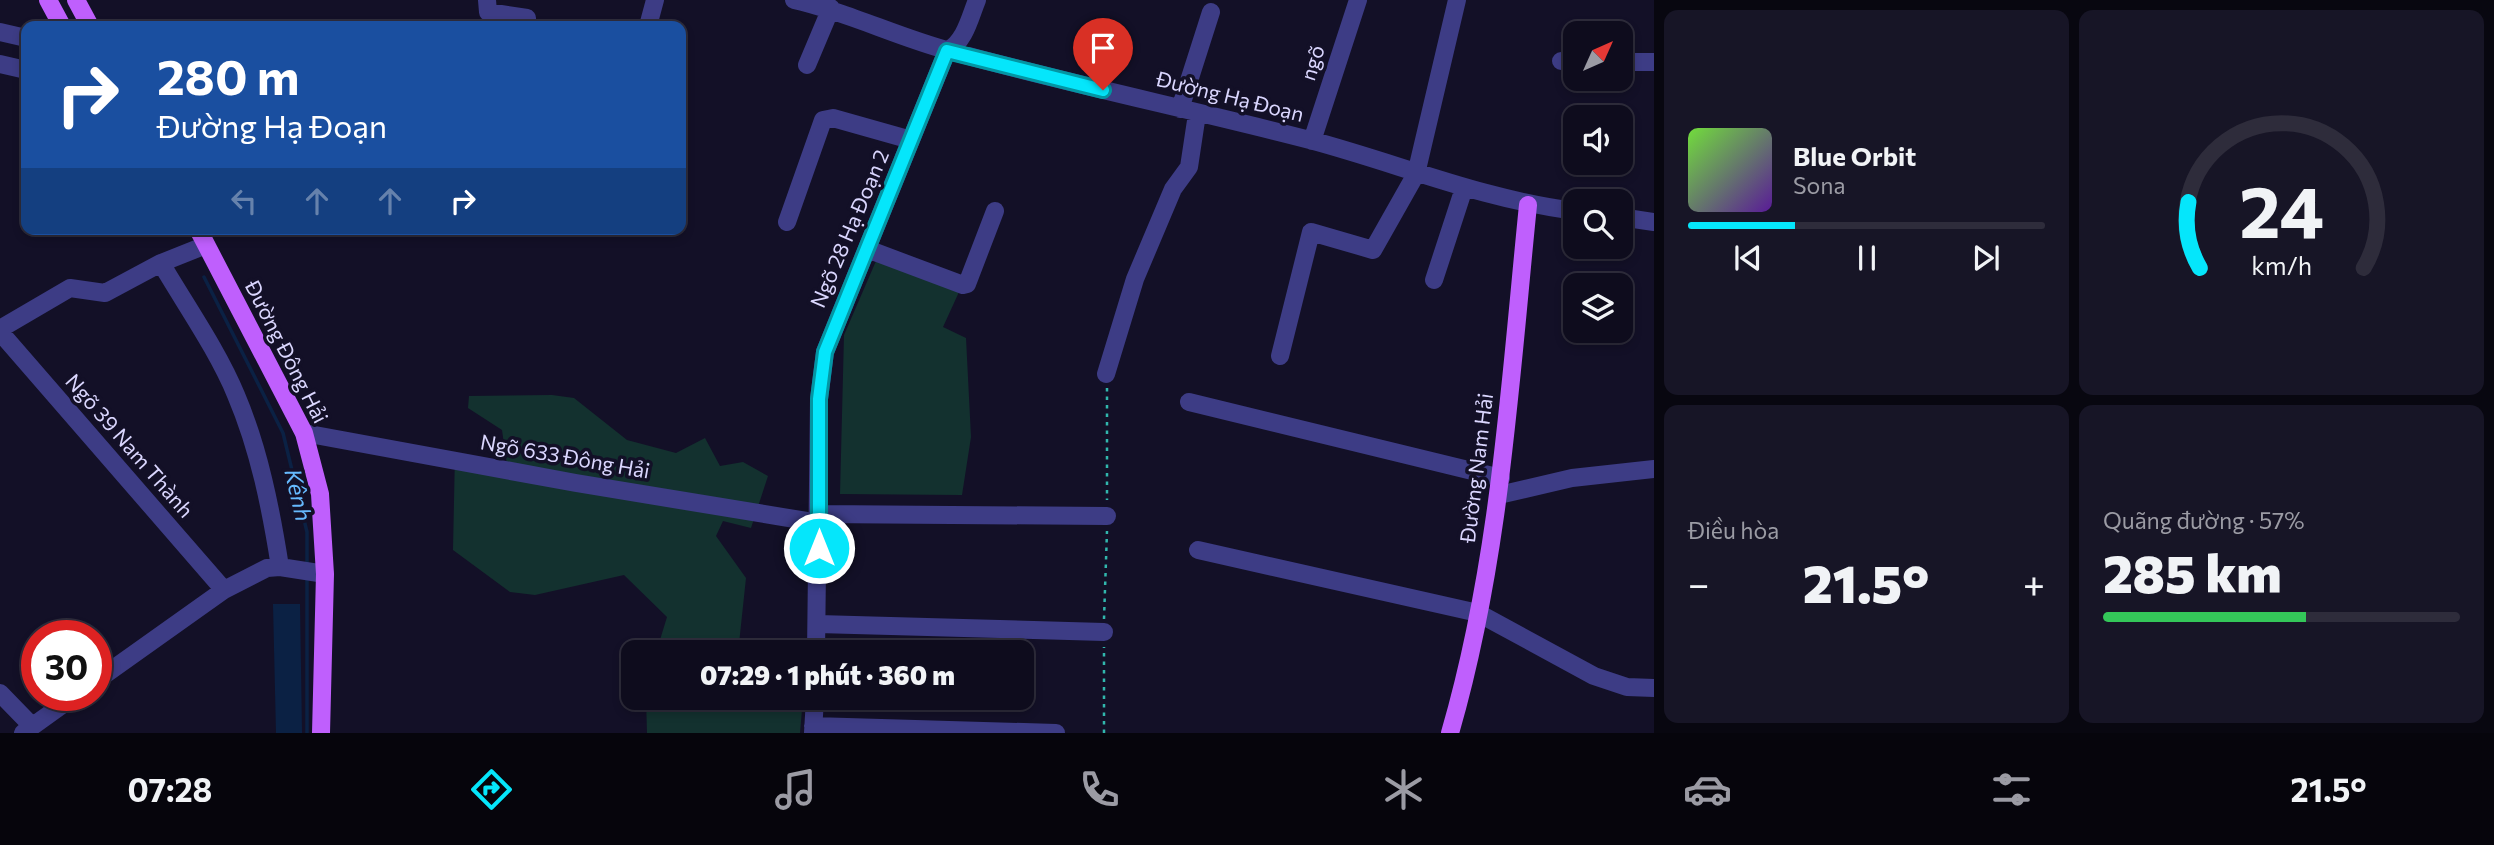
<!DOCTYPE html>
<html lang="vi">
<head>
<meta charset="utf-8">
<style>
  :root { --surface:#0e0c1d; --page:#171526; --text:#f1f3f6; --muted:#9b9ba4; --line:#2e2c3b; --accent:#05e6fb }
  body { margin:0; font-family:Commissioner,sans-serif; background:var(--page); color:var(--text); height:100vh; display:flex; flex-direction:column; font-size:26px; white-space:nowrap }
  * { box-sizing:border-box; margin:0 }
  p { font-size:23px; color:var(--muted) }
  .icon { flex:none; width:38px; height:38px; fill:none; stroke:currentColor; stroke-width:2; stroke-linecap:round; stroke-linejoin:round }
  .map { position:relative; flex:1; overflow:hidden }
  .panel { display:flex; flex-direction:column; gap:10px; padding:10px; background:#080710; width:840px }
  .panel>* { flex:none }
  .top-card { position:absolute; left:21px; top:21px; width:665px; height:214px; border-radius:14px; box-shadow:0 4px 10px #0003,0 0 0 2px var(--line); background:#1a4fa0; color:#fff; overflow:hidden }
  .needle { width:46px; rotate:45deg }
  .controls { position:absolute; left:1563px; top:21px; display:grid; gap:14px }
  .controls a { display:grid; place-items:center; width:70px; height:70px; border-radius:14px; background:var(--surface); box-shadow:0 4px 10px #0003,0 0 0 2px var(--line); font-size:35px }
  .speed { position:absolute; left:21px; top:620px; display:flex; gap:14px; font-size:35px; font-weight:700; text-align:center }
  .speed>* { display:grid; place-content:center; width:91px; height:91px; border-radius:50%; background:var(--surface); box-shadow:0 4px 10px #0003,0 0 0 2px var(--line); line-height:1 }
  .speed .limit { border:10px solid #d22; background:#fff; color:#111 }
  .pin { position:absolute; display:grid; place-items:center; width:60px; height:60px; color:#fff; margin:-72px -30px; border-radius:50% 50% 50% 0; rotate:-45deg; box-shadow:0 0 7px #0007 }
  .pin .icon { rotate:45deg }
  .me { position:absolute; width:77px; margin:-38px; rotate:0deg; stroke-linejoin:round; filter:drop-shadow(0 0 5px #0008) }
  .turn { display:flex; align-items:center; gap:24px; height:147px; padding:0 21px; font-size:32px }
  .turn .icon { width:91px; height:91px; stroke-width:2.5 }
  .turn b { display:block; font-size:49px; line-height:60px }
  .lanes { display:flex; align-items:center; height:66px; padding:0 21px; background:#0003; justify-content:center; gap:35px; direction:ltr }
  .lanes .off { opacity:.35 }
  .big { font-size:52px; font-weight:800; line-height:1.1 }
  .panel .tile { flex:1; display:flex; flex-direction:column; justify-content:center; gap:10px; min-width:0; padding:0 24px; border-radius:14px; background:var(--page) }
  .panel .dial { align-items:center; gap:0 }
  .dial svg { height:182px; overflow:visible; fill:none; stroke:var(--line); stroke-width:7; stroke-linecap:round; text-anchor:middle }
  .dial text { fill:var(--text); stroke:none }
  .song { display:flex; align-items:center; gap:21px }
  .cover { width:84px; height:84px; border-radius:10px; background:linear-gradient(135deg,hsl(100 70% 55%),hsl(270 70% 35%)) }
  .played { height:7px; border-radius:4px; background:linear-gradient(90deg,var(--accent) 30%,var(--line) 30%) }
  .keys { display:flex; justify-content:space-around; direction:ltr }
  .heat { display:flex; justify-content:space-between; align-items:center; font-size:38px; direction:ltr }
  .charge { height:10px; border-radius:5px; background:linear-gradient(90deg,#34c759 57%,var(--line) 0) }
  .panel .tiles { flex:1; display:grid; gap:10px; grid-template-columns:repeat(2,1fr) }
  .trip { position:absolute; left:621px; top:640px; width:413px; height:70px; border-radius:14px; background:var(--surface); box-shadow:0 4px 10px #0003,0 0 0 2px var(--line); font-weight:800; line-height:70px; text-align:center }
  .tab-bar { display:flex; height:112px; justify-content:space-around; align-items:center; background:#06050c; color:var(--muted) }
  .tab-bar .icon { width:49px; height:49px }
  .tab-bar .on { color:var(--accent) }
  .tab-bar b { font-size:32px; color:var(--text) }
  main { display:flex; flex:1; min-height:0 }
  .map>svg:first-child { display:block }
</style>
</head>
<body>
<main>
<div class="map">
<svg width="1654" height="733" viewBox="0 0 1654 733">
  <rect width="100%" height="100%" fill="#131027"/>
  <path fill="#13312f" d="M 876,261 L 959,292 L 943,327 L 966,338 L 971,437 L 962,495 L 840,494 L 844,335 Z
    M 552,395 L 574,398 L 627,440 L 676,453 L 705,438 L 720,466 L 743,462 L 768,476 L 751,528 L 723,521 L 716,536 L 746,578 L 738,653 L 656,653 L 667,617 L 624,575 L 535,595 L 510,592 L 453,550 L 455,453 L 507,465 L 502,430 L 468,408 L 469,396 Z
    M 646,698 L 803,698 L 800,733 L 647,733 Z"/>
  <path fill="#0b2144" d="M 273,604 L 300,604 L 302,733 L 276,733 Z"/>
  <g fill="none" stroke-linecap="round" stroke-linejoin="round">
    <path stroke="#0b2144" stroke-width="3.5" d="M 204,277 L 283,433 L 307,532 L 307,566
      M 307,733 L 307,578"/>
    <path stroke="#31b7ad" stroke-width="2.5" stroke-dasharray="3.5 5" stroke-linecap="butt" d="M 1107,388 L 1107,500
      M 1104,619 L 1107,531
      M 1104,733 L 1104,647"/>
    <path stroke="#3d3c85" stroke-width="18" d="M 487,0 L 488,12 L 527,18
      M 794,0 C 848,12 897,37 950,51 C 1069,84 1190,109 1310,140 C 1400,164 1481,199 1575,211
      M 648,26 L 655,0
      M 0,32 L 26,38
      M 1561,61 L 1575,61
      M 1620,62 L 1654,62
      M 0,64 L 26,70
      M 807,65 L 831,8
      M 1180,109 L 1211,12
      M 1312,141 L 1358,0
      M 1620,217 L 1654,222
      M 787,222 L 823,120 L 833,118 L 911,140
      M 867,249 L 963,285 L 967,284 L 995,211
      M 161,263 C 185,304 218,351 236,395 C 259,449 271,509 280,567
      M 1434,280 L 1464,188
      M 0,329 L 70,288 L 105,293 L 161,263 L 206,245
      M 0,332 L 224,590
      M 1280,356 L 1311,232 L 1373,250 L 1416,174 L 1457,0
      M 1106,374 L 1135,279 L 1173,189 L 1189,167 L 1197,114
      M 1189,402 L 1501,478
      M 304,433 L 576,483 L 819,523
      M 1499,495 L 1572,478 L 1654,469
      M 819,514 L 1107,516
      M 1198,550 L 1478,613 L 1594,676 L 1627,687 L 1654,688
      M 818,624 L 1104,632
      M 816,653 L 819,399 L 825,352 L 947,51 C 965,42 970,17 977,0
      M 96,681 L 224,590 L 267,568 L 280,567 L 325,574
      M 0,693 L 32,726
      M 813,726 L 1056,733
      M 23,733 L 76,695
      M 813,733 L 815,698"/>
    <path stroke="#bf5ffd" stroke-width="18" d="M 48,0 L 62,26
      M 76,0 L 90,26
      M 198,229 L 304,433 L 320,494 L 325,574 L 321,733
      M 1450,733 C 1500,561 1510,382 1528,205"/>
  </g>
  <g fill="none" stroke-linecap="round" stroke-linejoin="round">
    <g stroke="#0396a3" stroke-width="18">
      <path id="route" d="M 819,548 L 819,399 L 825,352 L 947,51 L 1103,90"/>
    </g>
    <use href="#route" stroke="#05e6fb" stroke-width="12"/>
  </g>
  <g text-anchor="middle" stroke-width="7" stroke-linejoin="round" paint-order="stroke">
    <g font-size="21" fill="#dad6fe" stroke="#131027">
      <text transform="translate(1313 63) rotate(-72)" y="7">ngõ</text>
      <text transform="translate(1230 97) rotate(14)" y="7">Đường Hạ Đoạn</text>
      <text transform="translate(850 229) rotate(-67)" y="7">Ngõ 28 Hạ Đoạn 2</text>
      <text transform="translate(286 352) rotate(63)" y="7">Đường Đông Hải</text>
      <text transform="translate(129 446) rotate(49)" y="7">Ngõ 39 Nam Thành</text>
      <text transform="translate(565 457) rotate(10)" y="7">Ngõ 633 Đông Hải</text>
      <text transform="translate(1477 468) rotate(-83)" y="7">Đường Nam Hải</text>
    </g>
    <g font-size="23" font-style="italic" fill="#66b9fd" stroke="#131027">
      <text transform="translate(298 495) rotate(77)" y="8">Kênh</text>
    </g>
  </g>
</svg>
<div class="controls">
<a><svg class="needle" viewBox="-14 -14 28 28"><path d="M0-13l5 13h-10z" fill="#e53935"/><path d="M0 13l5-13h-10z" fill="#9b9ba4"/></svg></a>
<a><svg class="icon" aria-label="sound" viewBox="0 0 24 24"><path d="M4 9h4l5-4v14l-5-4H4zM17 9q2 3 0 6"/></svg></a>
<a><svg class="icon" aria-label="search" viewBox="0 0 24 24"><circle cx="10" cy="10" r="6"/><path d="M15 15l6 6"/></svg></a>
<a><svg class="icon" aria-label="layers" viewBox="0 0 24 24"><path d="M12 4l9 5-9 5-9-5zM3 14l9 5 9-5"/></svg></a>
</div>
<div class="speed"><div class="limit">30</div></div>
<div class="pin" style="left:1103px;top:90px;background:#d93025"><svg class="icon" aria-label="arrive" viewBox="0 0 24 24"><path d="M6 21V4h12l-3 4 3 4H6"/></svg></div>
<svg class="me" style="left:819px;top:548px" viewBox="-20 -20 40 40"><circle r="17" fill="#05e6fb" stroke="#fff" stroke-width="3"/><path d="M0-11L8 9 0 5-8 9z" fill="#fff"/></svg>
<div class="trip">07:29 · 1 phút · 360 m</div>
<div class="top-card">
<div class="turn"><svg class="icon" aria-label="right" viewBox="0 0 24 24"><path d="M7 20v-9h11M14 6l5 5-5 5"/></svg><div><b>280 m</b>Đường Hạ Đoạn</div></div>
<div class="lanes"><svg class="icon off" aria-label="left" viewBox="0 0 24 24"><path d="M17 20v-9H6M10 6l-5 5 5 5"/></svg><svg class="icon off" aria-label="ahead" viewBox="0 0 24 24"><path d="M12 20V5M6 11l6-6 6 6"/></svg><svg class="icon off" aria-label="ahead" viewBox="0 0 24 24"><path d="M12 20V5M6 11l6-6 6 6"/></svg><svg class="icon" aria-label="right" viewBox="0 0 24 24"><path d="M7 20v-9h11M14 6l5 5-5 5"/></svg></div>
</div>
</div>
<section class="panel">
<div class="tiles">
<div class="tile">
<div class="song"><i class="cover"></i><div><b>Blue Orbit</b><p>Sona</p></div></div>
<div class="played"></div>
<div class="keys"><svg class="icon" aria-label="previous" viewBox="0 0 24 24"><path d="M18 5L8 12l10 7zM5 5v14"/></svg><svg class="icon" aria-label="pause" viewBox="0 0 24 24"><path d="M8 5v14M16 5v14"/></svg><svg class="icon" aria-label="next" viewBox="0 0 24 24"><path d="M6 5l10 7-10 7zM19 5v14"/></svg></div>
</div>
<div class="tile dial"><svg viewBox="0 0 100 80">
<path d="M14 69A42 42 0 1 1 86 69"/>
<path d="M14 69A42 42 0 0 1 9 40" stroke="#05e6fb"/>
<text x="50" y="56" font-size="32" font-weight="700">24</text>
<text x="50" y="72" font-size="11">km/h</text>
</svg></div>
<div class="tile"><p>Điều hòa</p>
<div class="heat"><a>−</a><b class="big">21.5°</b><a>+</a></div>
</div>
<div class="tile"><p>Quãng đường · 57%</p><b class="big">285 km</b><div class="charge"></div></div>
</div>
</section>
</main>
<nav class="tab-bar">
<b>07:28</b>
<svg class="icon on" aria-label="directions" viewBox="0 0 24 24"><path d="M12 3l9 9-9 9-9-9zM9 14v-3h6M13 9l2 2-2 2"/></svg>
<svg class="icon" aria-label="music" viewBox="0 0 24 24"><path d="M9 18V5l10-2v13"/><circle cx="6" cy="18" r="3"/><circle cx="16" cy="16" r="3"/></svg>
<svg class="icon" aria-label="phone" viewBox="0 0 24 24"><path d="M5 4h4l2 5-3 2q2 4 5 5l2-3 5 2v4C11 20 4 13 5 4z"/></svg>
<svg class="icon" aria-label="climate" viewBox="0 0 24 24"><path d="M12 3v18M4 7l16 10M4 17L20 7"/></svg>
<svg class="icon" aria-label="car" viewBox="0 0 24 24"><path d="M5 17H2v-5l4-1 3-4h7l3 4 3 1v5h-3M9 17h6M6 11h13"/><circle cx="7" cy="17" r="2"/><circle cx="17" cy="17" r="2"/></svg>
<svg class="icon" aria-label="filters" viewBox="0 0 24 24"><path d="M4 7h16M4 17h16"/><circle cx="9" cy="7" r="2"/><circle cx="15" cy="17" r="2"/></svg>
<b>21.5°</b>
</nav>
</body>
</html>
